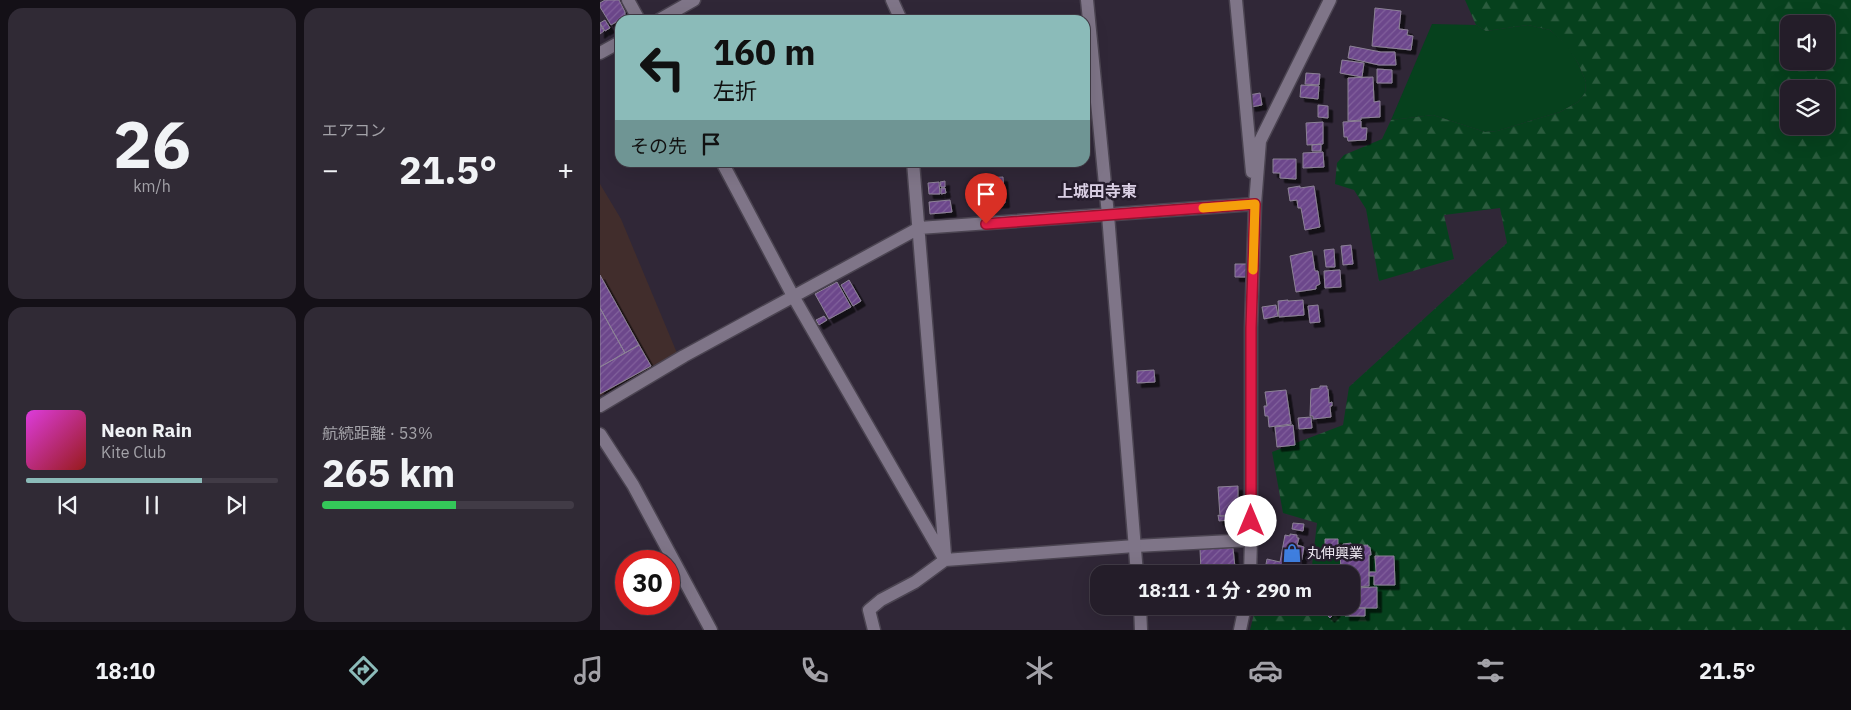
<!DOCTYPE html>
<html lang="ja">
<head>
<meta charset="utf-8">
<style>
  :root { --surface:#241d29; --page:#302a35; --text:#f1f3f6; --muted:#a3a2a8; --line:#413b46; --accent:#8bbbb9 }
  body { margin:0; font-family:"IBM Plex Sans","Noto Sans JP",sans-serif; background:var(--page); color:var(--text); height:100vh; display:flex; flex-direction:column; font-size:19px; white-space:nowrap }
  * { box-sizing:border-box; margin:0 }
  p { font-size:16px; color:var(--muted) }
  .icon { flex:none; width:28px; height:28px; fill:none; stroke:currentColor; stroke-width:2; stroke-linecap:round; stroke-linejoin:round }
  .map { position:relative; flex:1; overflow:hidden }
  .drawer { display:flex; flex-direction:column; gap:8px; padding:8px; background:#141017; width:600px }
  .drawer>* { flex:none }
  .guide { position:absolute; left:15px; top:15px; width:475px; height:152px; border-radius:15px; box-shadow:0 5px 20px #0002,0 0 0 1px var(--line); background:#8bbbb9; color:#111; overflow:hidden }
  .tools { position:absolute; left:1180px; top:15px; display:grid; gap:10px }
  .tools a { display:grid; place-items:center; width:55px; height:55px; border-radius:10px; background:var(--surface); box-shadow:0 5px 20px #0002,0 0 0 1px var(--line); font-size:25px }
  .speed { position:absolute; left:15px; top:550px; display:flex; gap:10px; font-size:25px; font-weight:700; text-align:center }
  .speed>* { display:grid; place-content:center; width:65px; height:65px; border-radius:50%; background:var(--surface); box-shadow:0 5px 20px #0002,0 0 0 1px var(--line); line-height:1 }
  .speed .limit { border:8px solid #d22; background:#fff; color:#111 }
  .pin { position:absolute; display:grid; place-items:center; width:42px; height:42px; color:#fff; margin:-51px -21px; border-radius:50% 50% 50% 0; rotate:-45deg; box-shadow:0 0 5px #0007 }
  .pin .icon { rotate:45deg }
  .me { position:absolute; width:55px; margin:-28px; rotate:0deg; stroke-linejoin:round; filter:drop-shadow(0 0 4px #0008) }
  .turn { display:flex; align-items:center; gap:18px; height:105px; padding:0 15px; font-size:22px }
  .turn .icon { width:65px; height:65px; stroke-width:2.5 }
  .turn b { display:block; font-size:35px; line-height:42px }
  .then { display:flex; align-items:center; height:48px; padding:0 15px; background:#0003; gap:10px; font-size:19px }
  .big { font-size:38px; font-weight:700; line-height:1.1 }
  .drawer .tile { flex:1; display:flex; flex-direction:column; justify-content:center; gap:8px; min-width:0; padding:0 18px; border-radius:15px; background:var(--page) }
  .drawer .dial { align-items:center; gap:0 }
  .dial b { font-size:65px; line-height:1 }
  .song { display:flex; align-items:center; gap:15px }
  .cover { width:60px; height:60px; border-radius:8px; background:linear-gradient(135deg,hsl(300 70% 55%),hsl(0 70% 35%)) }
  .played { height:5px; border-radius:2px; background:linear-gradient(90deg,var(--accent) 70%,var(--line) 70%) }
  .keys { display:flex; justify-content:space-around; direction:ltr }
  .heat { display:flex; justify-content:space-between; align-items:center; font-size:28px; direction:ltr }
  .charge { height:8px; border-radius:4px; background:linear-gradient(90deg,#34c759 53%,var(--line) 0) }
  .drawer .tiles { flex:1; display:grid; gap:8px; grid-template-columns:repeat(2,1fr) }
  .trip { position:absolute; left:490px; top:565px; width:270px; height:50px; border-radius:15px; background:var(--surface); box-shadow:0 5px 20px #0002,0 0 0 1px var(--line); font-weight:700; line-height:50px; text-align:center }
  .tab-bar { display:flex; height:80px; justify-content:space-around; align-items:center; background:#0e0c10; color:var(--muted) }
  .tab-bar .icon { width:35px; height:35px }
  .tab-bar .on { color:var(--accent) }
  .tab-bar b { font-size:22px; color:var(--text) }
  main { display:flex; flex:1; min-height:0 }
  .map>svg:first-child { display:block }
</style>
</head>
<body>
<main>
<section class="drawer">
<div class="tiles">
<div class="tile dial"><b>26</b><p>km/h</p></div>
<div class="tile"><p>エアコン</p>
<div class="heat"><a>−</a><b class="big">21.5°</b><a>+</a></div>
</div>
<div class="tile">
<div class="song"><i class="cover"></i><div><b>Neon Rain</b><p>Kite Club</p></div></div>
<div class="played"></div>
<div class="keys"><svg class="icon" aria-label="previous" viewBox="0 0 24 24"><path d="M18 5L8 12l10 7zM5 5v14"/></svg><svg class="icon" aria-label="pause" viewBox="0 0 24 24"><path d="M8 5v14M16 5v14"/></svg><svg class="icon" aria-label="next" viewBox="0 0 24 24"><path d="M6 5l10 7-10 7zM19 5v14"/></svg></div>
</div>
<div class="tile"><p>航続距離 · 53%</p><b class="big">265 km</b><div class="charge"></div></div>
</div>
</section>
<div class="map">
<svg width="1251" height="630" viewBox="0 0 1251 630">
  <defs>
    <pattern id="forest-firs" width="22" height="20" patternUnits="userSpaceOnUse" patternTransform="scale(1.25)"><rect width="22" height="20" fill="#06411d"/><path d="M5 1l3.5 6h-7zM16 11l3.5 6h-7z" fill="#2b5c3e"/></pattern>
    <pattern id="building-hatch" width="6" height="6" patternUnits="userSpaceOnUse" patternTransform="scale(1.25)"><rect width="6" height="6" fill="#6c468b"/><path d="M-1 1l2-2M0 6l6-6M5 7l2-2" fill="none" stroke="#81619c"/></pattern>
    <filter id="shadow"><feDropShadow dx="4.5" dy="4.5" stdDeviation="0" flood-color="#0009"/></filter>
  </defs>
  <rect width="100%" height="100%" fill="#302737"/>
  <path fill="#412d2c" d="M 0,184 L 21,219 L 77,353 L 0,396 Z"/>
  <path fill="#06411d" d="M 832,24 L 876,25 L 886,31 L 928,25 L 950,30 L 967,45 L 978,63 L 986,82 L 985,93 L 978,102 L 960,112 L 897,131 L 885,132 L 833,115 L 791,120 Z"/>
  <path fill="url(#forest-firs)" fill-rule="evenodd" d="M 865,0 L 1251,0 L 1251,630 L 650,630 L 656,606 L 707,612 L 707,606 L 751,606 L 751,574 L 711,574 L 717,523 L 683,513 L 672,452 L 743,425 L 749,387 L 907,243 L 900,208 L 844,215 L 854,259 L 779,281 L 766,209 L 754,190 L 735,184 L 737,163 L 744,155 L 782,139 L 791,120 L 833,115 L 885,132 L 897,131 L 960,112 L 978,102 L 985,93 L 986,82 L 978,63 L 966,45 L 950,30 L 928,25 L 886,31 L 876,25 ZM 1189,24 L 1226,24 L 1226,61 L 1189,61 ZM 1189,89 L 1226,89 L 1226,126 L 1189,126 Z"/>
  <path fill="url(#building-hatch)" stroke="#8c8296" filter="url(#shadow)" d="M 5,0 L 19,0 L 25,12 L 25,17 L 11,25 L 0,7 L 0,3 Z
    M 775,8 L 801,11 L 799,29 L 808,30 L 807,35 L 813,36 L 811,50 L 772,46 Z
    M 5,20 L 10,28 L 5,31 L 0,23 Z
    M 0,24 L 4,31 L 0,34 Z
    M 750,46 L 781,52 L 795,52 L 796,65 L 779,65 L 748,58 Z
    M 742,60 L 764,63 L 762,77 L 740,73 Z
    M 777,69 L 792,70 L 792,83 L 777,83 Z
    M 706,73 L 720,74 L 719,85 L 705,84 Z
    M 773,77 L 774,102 L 780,101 L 780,117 L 761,118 L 761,120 L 748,121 L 748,78 Z
    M 701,85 L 719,86 L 718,99 L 700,97 Z
    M 660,93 L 662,105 L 651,107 L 649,95 Z
    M 718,105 L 728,106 L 728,118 L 718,117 Z
    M 761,121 L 761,128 L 767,128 L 766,140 L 748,141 L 747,137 L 744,137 L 743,122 Z
    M 723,122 L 723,144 L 707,145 L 706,123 Z
    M 721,144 L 721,151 L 712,151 L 712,145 Z
    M 723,152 L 724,167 L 703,168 L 703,153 Z
    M 673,159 L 696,159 L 696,179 L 680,178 L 680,173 L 673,173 Z
    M 403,177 L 405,203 L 383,205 L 382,187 L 384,187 L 383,178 Z
    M 345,181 L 345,187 L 341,187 L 340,182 Z
    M 339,182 L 340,194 L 329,194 L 328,183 Z
    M 700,186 L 700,188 L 714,186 L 720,227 L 705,230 L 701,208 L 698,208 L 697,200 L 690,201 L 688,188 Z
    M 341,188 L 345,188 L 346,193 L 341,194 Z
    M 350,200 L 352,212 L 330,214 L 329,202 Z
    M 751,245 L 753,264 L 743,265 L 741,246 Z
    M 734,249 L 735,267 L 726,267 L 724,250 Z
    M 712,251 L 715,271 L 718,271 L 720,284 L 716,286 L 716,289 L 696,292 L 690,256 Z
    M 635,264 L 647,264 L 647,277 L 635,277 Z
    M 740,270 L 741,287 L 725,288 L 724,271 Z
    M 0,275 L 39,345 L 25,353 L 0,308 Z
    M 249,280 L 261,301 L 253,306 L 241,285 Z
    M 237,282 L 251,307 L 229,319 L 215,294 Z
    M 688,300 L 688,301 L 703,300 L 704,315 L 679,317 L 678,301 Z
    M 676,305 L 678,316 L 664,319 L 662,307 Z
    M 718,305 L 720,322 L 710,323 L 708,306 Z
    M 0,308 L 25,353 L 0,367 Z
    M 224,316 L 227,320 L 219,325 L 216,320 Z
    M 39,345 L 51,366 L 0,394 L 0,367 Z
    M 554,370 L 555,382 L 537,383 L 537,371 Z
    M 720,386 L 727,386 L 727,389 L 728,389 L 729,403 L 732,402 L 732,406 L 730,406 L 731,417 L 713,419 L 713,416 L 710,416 L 711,389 L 720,388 Z
    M 686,390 L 691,424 L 669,427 L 668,416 L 665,416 L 664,406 L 667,406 L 665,392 Z
    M 711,417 L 712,428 L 699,429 L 698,418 Z
    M 693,425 L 695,445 L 677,447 L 675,427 Z
    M 638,486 L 638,515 L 620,516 L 618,487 Z
    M 618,515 L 620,516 L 638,515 L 638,519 L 619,521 Z
    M 693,523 L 704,524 L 703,531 L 692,529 Z
    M 690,534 L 697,535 L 697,538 L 699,538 L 697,545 L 704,547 L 699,574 L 664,574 L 667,559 L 680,562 L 685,535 L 690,536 Z
    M 725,539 L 738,539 L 738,552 L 725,552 Z
    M 751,543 L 751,546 L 768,545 L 768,547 L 770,547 L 771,555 L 769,555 L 769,586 L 751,587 L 751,574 L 741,574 L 740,547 L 743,547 L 743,544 Z
    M 633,548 L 635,568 L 601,571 L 600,549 Z
    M 775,556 L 794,556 L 795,585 L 774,585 L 774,576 L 769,576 L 769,572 L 776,572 Z
    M 777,587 L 777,608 L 758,608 L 758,599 L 754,599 L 754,588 Z
    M 729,606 L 736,612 L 730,618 L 724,612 Z
    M 745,608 L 765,608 L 765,616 L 745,616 Z"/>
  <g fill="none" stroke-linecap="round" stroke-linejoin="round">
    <g stroke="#4b4451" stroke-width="15">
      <path id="minor" d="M 28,0 L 39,20
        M 292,0 L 301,20
        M 636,0 L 652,172
        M 122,162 L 193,296 L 345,560
        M 313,162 L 345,555
        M 0,406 L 84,356 L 319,228 L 655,204
        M 0,434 L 33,485 L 111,630
        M 650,574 L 651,540 L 651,328 L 655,204 L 660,141 L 730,0
        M 274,630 L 269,610 L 281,600 L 315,582 L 345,560 L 535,546 L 651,540
        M 640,630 L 645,606"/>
    </g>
    <g stroke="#4b4451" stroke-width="15">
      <path id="tertiary" d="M 487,0 L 508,215 L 537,574
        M 59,20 L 94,0
        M 0,53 L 20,42
        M 540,606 L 541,630"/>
    </g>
    <use href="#minor" stroke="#7f7588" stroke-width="12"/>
    <use href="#tertiary" stroke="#7f7588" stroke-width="12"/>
  </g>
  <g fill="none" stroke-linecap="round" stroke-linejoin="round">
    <g stroke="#92132f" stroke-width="12">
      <path id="route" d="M 386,224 L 655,204 L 651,328 L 651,521"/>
    </g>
    <use href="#route" stroke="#e11d48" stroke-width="9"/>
    <path stroke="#f59e0b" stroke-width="9" d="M 603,208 L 655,204 L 653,270"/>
  </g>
  <defs>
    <g id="shop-bare" transform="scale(1.5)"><path d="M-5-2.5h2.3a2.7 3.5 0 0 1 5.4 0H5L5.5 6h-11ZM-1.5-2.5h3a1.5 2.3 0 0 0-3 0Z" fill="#3f7fe0" stroke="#261d2d" stroke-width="2.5" paint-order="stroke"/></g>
  </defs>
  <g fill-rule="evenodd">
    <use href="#shop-bare" x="692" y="553"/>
  </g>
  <g text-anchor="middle" stroke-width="5" stroke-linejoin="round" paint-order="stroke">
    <g font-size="14" fill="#ede7f2" stroke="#261d2d" text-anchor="start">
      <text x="707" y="558">丸伸興業</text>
    </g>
    <g font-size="16" font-weight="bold" fill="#dacfe4" stroke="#261d2d">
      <text x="497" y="197">上城田寺東</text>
    </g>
  </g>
</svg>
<div class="tools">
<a><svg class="icon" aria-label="sound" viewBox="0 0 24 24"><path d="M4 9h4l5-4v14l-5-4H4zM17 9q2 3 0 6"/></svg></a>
<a><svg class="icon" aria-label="layers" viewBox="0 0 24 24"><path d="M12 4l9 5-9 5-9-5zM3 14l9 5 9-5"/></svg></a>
</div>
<div class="speed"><div class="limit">30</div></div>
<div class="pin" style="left:386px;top:224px;background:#d93025"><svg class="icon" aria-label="arrive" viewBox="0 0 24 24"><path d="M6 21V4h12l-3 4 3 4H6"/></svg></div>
<svg class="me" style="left:651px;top:521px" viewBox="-20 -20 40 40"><circle r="19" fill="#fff"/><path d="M0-13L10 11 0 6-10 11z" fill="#e11d48"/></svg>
<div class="trip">18:11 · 1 分 · 290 m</div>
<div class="guide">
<div class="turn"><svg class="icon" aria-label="left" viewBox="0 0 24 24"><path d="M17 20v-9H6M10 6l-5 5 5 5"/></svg><div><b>160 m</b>左折</div></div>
<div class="then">その先<svg class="icon" aria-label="arrive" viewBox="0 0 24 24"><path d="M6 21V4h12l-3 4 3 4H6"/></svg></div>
</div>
</div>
</main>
<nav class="tab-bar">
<b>18:10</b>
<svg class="icon on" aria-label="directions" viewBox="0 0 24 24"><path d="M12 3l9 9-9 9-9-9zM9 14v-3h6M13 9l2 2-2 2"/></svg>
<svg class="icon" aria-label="music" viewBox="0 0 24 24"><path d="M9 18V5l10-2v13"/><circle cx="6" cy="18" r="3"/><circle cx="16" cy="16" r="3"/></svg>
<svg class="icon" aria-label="phone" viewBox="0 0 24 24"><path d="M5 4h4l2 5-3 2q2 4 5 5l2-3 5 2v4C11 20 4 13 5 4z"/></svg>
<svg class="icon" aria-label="climate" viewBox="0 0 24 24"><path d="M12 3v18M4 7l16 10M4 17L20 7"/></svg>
<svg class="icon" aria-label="car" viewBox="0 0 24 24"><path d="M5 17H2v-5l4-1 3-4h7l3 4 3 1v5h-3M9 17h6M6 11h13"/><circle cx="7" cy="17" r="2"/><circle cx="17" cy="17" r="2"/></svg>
<svg class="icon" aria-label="filters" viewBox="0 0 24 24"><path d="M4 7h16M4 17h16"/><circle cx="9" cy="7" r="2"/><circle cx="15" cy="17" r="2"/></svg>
<b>21.5°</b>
</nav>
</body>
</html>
